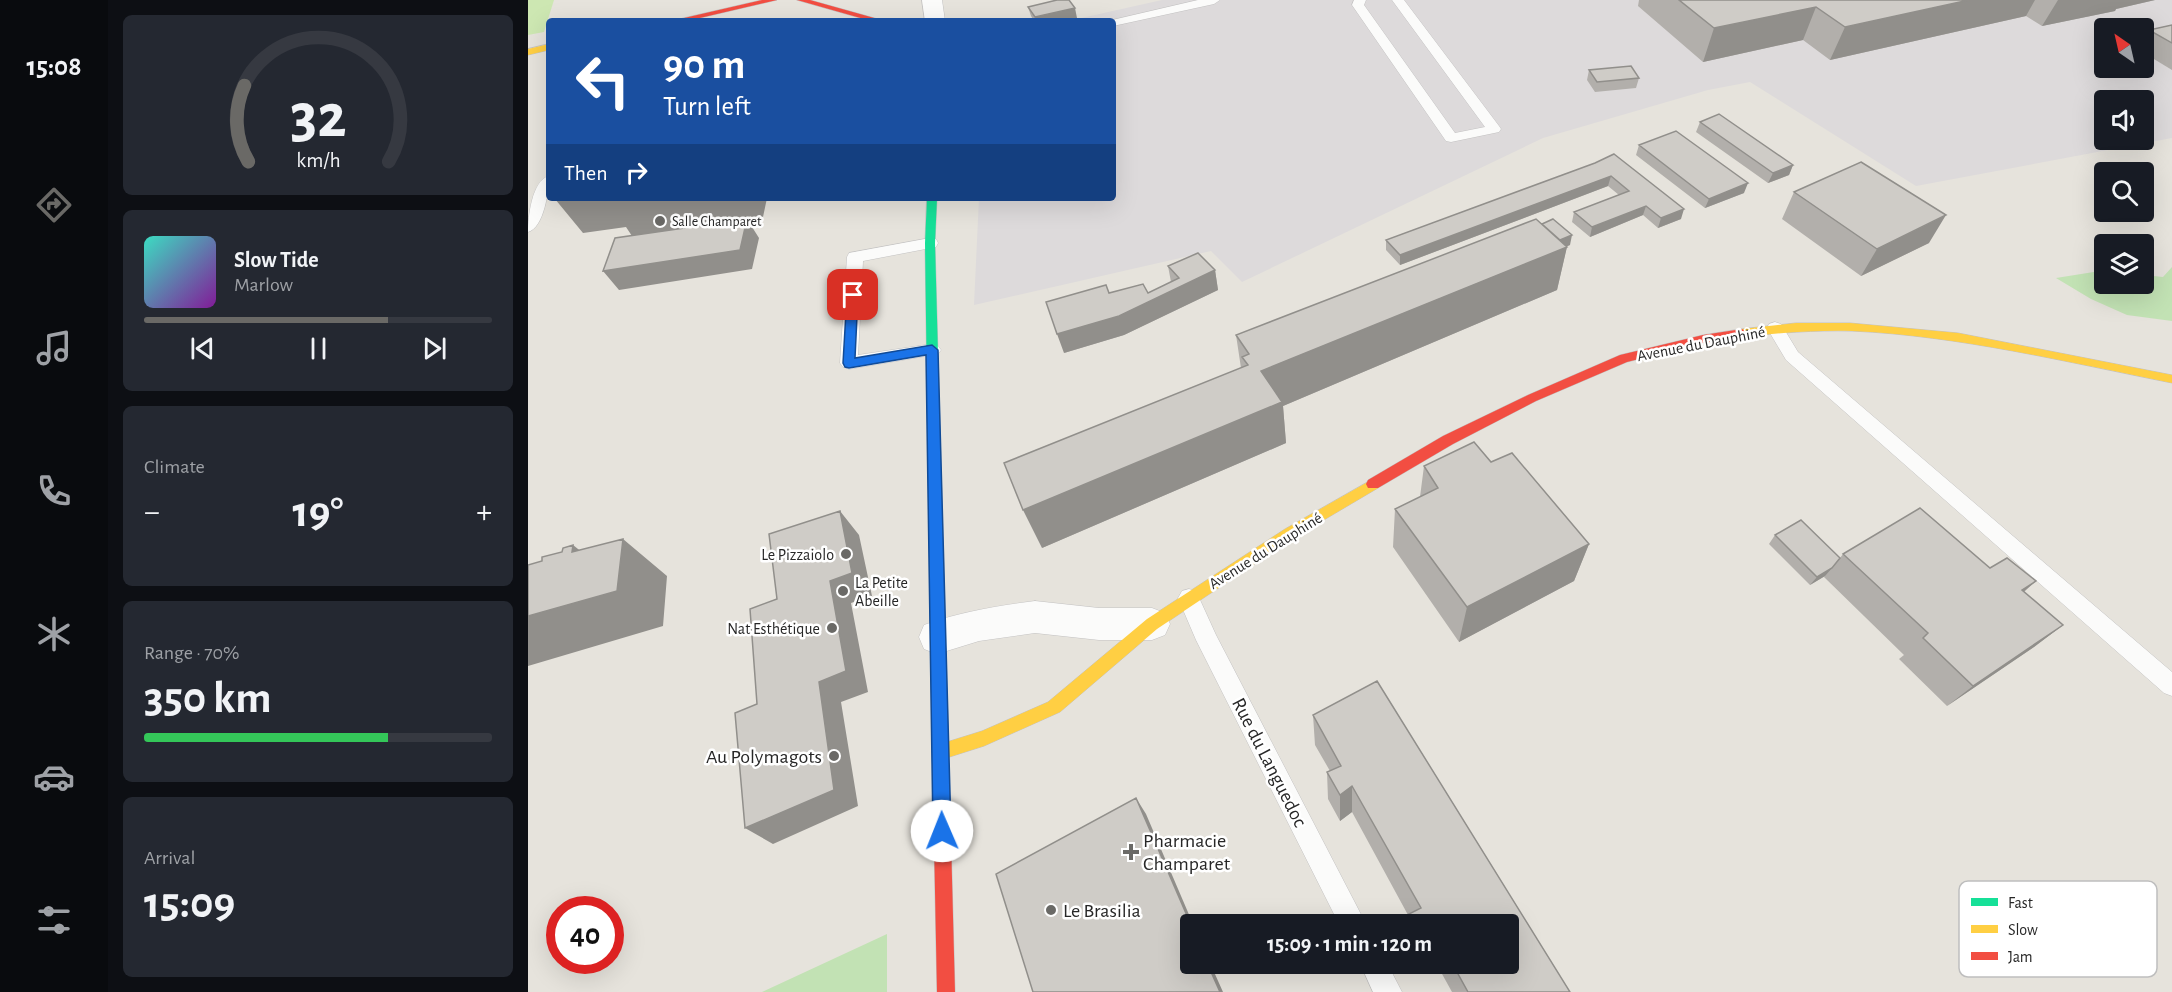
<!DOCTYPE html>
<html lang="en">
<head>
<meta charset="utf-8">
<style>
  :root { --surface:#171b24; --page:#242831; --text:#f1f3f6; --muted:#9ea1a6; --line:#363941; --accent:#6a6966 }
  body { margin:0; font-family:"Alegreya Sans",sans-serif; background:var(--page); color:var(--text); height:100vh; display:flex; flex-direction:column; font-size:22px; white-space:nowrap }
  * { box-sizing:border-box; margin:0 }
  p { font-size:20px; color:var(--muted) }
  .icon { flex:none; width:33px; height:33px; fill:none; stroke:currentColor; stroke-width:2; stroke-linecap:round; stroke-linejoin:round }
  .map { position:relative; flex:1; overflow:hidden }
  .sheet { display:flex; flex-direction:column; gap:15px; padding:15px; background:#0d0f14; width:420px }
  .sheet>* { flex:none }
  .hud { position:absolute; left:18px; top:18px; width:570px; height:183px; border-radius:6px; box-shadow:0 6px 24px #0002; background:#1a4fa0; color:#fff; overflow:hidden }
  .needle { width:39px; rotate:326deg }
  .buttons { position:absolute; left:1566px; top:18px; display:grid; gap:12px }
  .buttons a { display:grid; place-items:center; width:60px; height:60px; border-radius:6px; background:var(--surface); box-shadow:0 6px 24px #0002; font-size:30px }
  .speed { position:absolute; left:18px; top:896px; display:flex; gap:12px; font-size:30px; font-weight:700; text-align:center }
  .speed>* { display:grid; place-content:center; width:78px; height:78px; border-radius:50%; background:var(--surface); box-shadow:0 6px 24px #0002; line-height:1 }
  .speed .limit { border:9px solid #d22; background:#fff; color:#111 }
  .pin { position:absolute; display:grid; place-items:center; width:51px; height:51px; color:#fff; margin:-26px; border-radius:12px; box-shadow:0 3px 9px #0006 }
  .me { position:absolute; width:66px; margin:-33px; rotate:359deg; stroke-linejoin:round; filter:drop-shadow(0 0 4px #0008) }
  .turn { display:flex; align-items:center; gap:21px; height:126px; padding:0 18px; font-size:27px }
  .turn .icon { width:78px; height:78px; stroke-width:2.5 }
  .turn b { display:block; font-size:42px; line-height:51px }
  .then { display:flex; align-items:center; height:57px; padding:0 18px; background:#0003; gap:12px; font-size:22px }
  .big { font-size:45px; font-weight:700; line-height:1.1 }
  .sheet .widget { flex:1; display:flex; flex-direction:column; justify-content:center; gap:9px; min-width:0; padding:0 21px; border-radius:9px; background:var(--page) }
  .sheet .dial { align-items:center; gap:0 }
  .dial svg { height:156px; overflow:visible; fill:none; stroke:var(--line); stroke-width:7; stroke-linecap:round; text-anchor:middle }
  .dial text { fill:var(--text); stroke:none }
  .song { display:flex; align-items:center; gap:18px }
  .cover { width:72px; height:72px; border-radius:9px; background:linear-gradient(135deg,hsl(170 70% 55%),hsl(290 70% 35%)) }
  .played { height:6px; border-radius:3px; background:linear-gradient(90deg,var(--accent) 70%,var(--line) 70%) }
  .keys { display:flex; justify-content:space-around; direction:ltr }
  .heat { display:flex; justify-content:space-between; align-items:center; font-size:33px; direction:ltr }
  .charge { height:9px; border-radius:4px; background:linear-gradient(90deg,#34c759 70%,var(--line) 0) }
  .trip { position:absolute; left:652px; top:914px; width:339px; height:60px; border-radius:6px; background:var(--surface); box-shadow:0 6px 24px #0002; font-weight:700; line-height:60px; text-align:center }
  main { display:flex; flex:1; min-height:0 }
  .tabs { display:flex; flex-direction:column; width:108px; justify-content:space-around; align-items:center; background:#090b0e; color:var(--muted) }
  .tabs .icon { width:42px; height:42px }
  .tabs .active { color:var(--accent) }
  .tabs b { font-size:27px; color:var(--text) }
  .map>svg:first-child { display:block }
</style>
</head>
<body>
<main>
<nav class="tabs">
<b>15:08</b>
<svg class="icon active" aria-label="directions" viewBox="0 0 24 24"><path d="M12 3l9 9-9 9-9-9zM9 14v-3h6M13 9l2 2-2 2"/></svg>
<svg class="icon" aria-label="music" viewBox="0 0 24 24"><path d="M9 18V5l10-2v13"/><circle cx="6" cy="18" r="3"/><circle cx="16" cy="16" r="3"/></svg>
<svg class="icon" aria-label="phone" viewBox="0 0 24 24"><path d="M5 4h4l2 5-3 2q2 4 5 5l2-3 5 2v4C11 20 4 13 5 4z"/></svg>
<svg class="icon" aria-label="climate" viewBox="0 0 24 24"><path d="M12 3v18M4 7l16 10M4 17L20 7"/></svg>
<svg class="icon" aria-label="car" viewBox="0 0 24 24"><path d="M5 17H2v-5l4-1 3-4h7l3 4 3 1v5h-3M9 17h6M6 11h13"/><circle cx="7" cy="17" r="2"/><circle cx="17" cy="17" r="2"/></svg>
<svg class="icon" aria-label="filters" viewBox="0 0 24 24"><path d="M4 7h16M4 17h16"/><circle cx="9" cy="7" r="2"/><circle cx="15" cy="17" r="2"/></svg>
</nav>
<section class="sheet">
<div class="widget dial"><svg viewBox="0 0 100 80">
<path d="M14 69A42 42 0 1 1 86 69"/>
<path d="M14 69A42 42 0 0 1 12 30" stroke="#6a6966"/>
<text x="50" y="56" font-size="32" font-weight="700">32</text>
<text x="50" y="72" font-size="11">km/h</text>
</svg></div>
<div class="widget">
<div class="song"><i class="cover"></i><div><b>Slow Tide</b><p>Marlow</p></div></div>
<div class="played"></div>
<div class="keys"><svg class="icon" aria-label="previous" viewBox="0 0 24 24"><path d="M18 5L8 12l10 7zM5 5v14"/></svg><svg class="icon" aria-label="pause" viewBox="0 0 24 24"><path d="M8 5v14M16 5v14"/></svg><svg class="icon" aria-label="next" viewBox="0 0 24 24"><path d="M6 5l10 7-10 7zM19 5v14"/></svg></div>
</div>
<div class="widget"><p>Climate</p>
<div class="heat"><a>−</a><b class="big">19°</b><a>+</a></div>
</div>
<div class="widget"><p>Range · 70%</p><b class="big">350 km</b><div class="charge"></div></div>
<div class="widget"><p>Arrival</p><b class="big">15:09</b></div>
</section>
<div class="map">
<svg width="1644" height="992" viewBox="0 0 1644 992">
  <rect width="100%" height="100%" fill="#e6e3dc"/>
  <path fill="#dddadb" fill-rule="evenodd" d="M 634,0 L 1644,0 L 1644,138 L 1388,186 L 1222,82 L 1180,90 L 1015,138 L 714,282 L 683,251 L 446,305 L 451,198 L 585,198 L 585,21 L 540,21 ZM 1576,28 L 1616,28 L 1616,68 L 1576,68 ZM 1576,100 L 1616,100 L 1616,140 L 1576,140 Z"/>
  <path fill="#c2e2b4" d="M 1644,267 L 1644,321 L 1599,315 L 1563,299 L 1528,278 L 1572,271 L 1576,271 L 1576,284 L 1616,284 L 1616,275 L 1635,277 Z
    M 359,934 L 359,992 L 234,992 Z"/>
  <path fill="#cde7b2" d="M 0,0 L 26,0 L 16,32 L 0,35 Z"/>
  <g fill="none" stroke-linecap="round" stroke-linejoin="round">
    <g stroke="#c3c2c2" stroke-width="1">
      <path id="lane" d="M 670,0 L 692,0 L 686,4 L 585,26 L 585,21 L 580,21 Z
        M 826,0 L 838,0 L 836,5 L 927,133 L 957,127 L 864,0 L 876,0 L 971,126 L 973,129 L 971,132 L 923,142 L 918,141 L 824,5 Z
        M 21,176 C 21,190 16,228 0,232 C 0,217 4,180 21,176 Z
        M 402,238 L 408,239 L 410,243 L 408,247 L 335,261 L 330,355 L 404,344 L 410,346 L 413,350 L 410,354 L 321,369 L 315,367 L 312,363 L 319,257 L 321,253 Z
        M 1247,322 L 1253,324 L 1270,352 L 1644,672 L 1644,696 L 1636,693 L 1258,360 L 1239,328 L 1241,324 Z
        M 661,589 L 668,591 L 688,635 L 838,924 L 811,924 L 668,640 L 650,598 L 654,591 Z
        M 832,963 L 859,963 L 874,992 L 845,992 Z"/>
    </g>
    <g stroke="#c3c2c2" stroke-width="1">
      <path id="street" d="M 394,0 L 414,0 L 417,21 L 397,21 Z
        M 507,601 L 571,608 L 624,608 L 637,613 L 642,624 L 637,635 L 624,640 L 571,640 L 507,633 L 451,641 L 409,654 L 396,649 L 391,637 L 396,625 C 432,612 469,606 507,601 Z"/>
    </g>
    <g stroke="#c3c2c2" stroke-width="1">
      <path id="fast" d="M 399,198 L 409,198 L 407,243 L 419,689 L 417,694 L 411,696 L 405,694 L 403,689 L 397,243 Z"/>
    </g>
    <g stroke="#c3c2c2" stroke-width="1">
      <path id="slow" d="M 21,44 L 21,50 L 0,55 L 0,49 Z
        M 1268,323 L 1322,323 L 1430,333 L 1644,375 L 1644,383 C 1538,362 1432,336 1324,331 C 1287,330 1250,333 1214,337 L 1208,333 L 1214,329 Z
        M 845,479 L 850,480 L 852,484 L 850,488 L 767,537 L 629,629 L 532,712 L 456,746 L 412,760 L 406,758 L 404,752 L 406,746 L 454,731 L 520,702 L 619,619 L 757,529 Z"/>
    </g>
    <g stroke="#c3c2c2" stroke-width="1">
      <path id="jam" d="M 234,0 L 249,0 L 159,21 L 143,21 Z
        M 269,0 L 282,0 L 357,21 L 343,21 Z
        M 1214,329 L 1220,333 L 1218,336 L 1175,343 L 1099,362 L 1008,401 L 925,444 L 850,488 L 840,488 L 838,484 L 840,480 L 915,436 L 1000,395 L 1092,355 L 1175,335 Z
        M 411,682 L 417,684 L 419,689 L 427,992 L 409,992 L 403,689 L 405,684 Z"/>
    </g>
    <use href="#lane" fill="#fbfbfa" fill-rule="evenodd"/>
    <use href="#street" fill="#fbfbfa" fill-rule="evenodd"/>
    <use href="#fast" fill="#16e098" fill-rule="evenodd"/>
    <use href="#slow" fill="#ffcf43" fill-rule="evenodd"/>
    <use href="#jam" fill="#f24e42" fill-rule="evenodd"/>
  </g>
  <path fill="#b2afab" d="M 1111,0 L 1627,0 L 1588,9 L 1587,11 L 1514,26 L 1498,16 L 1302,60 L 1275,40 L 1175,62 L 1110,6 Z
    M 500,7 L 549,18 L 535,21 L 506,21 L 503,16 Z
    M 1644,25 L 1644,70 L 1616,53 L 1616,38 L 1621,30 Z
    M 1061,70 L 1111,78 L 1108,88 L 1067,92 L 1059,80 Z
    M 1172,122 L 1265,165 L 1261,175 L 1240,183 L 1168,132 Z
    M 1111,145 L 1216,193 L 1177,208 L 1108,155 Z
    M 1067,163 L 1153,219 L 1130,228 L 1115,215 L 1062,237 L 1044,222 L 1046,212 L 1091,195 L 1080,186 L 872,265 L 858,250 L 858,240 Z
    M 1266,192 L 1401,243 L 1333,276 L 1254,219 Z
    M 1014,224 L 1042,245 L 1039,246 L 1029,290 L 755,406 L 758,443 L 514,548 L 713,368 L 708,335 Z
    M 640,266 L 687,270 L 690,290 L 596,335 L 536,353 L 620,293 L 643,282 Z
    M 963,462 L 1061,544 L 1046,581 L 931,642 L 865,547 L 867,509 L 892,497 L 896,466 Z
    M 1247,535 L 1312,558 L 1315,554 L 1462,568 L 1508,581 L 1496,592 L 1535,625 L 1506,647 L 1419,706 L 1371,659 L 1376,655 L 1296,577 L 1297,576 L 1282,585 L 1241,544 Z
    M 849,681 L 1042,992 L 924,992 L 908,963 L 981,963 L 981,924 L 876,924 L 877,916 L 880,915 L 824,812 L 812,821 L 800,799 L 799,772 L 802,771 L 787,745 L 785,715 Z"/>
  <path fill="#918f8b" d="M 1441,0 L 1507,0 L 1498,16 L 1302,60 L 1317,27 Z
    M 1530,0 L 1627,0 L 1588,9 L 1587,11 L 1514,26 Z
    M 1288,7 L 1275,40 L 1175,62 L 1186,28 Z
    M 547,8 L 549,18 L 535,21 L 508,21 L 507,17 Z
    M 1265,165 L 1261,175 L 1240,183 L 1245,173 Z
    M 1083,176 L 1080,186 L 872,265 L 872,255 Z
    M 1220,183 L 1216,193 L 1177,208 L 1181,199 Z
    M 33,198 L 239,198 L 235,217 L 219,219 L 231,238 L 224,269 L 91,290 L 75,271 L 104,236 L 98,227 L 55,233 L 27,199 Z
    M 1118,206 L 1115,215 L 1062,237 L 1064,227 Z
    M 1156,209 L 1153,219 L 1130,228 L 1133,218 Z
    M 1418,215 L 1401,243 L 1333,276 L 1349,249 Z
    M 1044,235 L 1042,245 L 905,301 L 906,291 Z
    M 1039,247 L 1029,290 L 755,406 L 758,443 L 514,548 L 495,510 L 733,371 Z
    M 687,270 L 690,290 L 596,335 L 536,353 L 529,334 Z
    M 312,511 L 331,535 L 344,596 L 323,603 L 340,692 L 313,702 L 330,806 L 245,844 L 217,828 L 291,682 L 302,581 Z
    M 95,539 L 139,576 L 135,626 L 0,666 L 0,616 L 44,552 L 45,545 L 90,581 Z
    M 1061,544 L 1046,581 L 931,642 L 939,607 Z
    M 1304,568 L 1297,576 L 1282,585 L 1289,577 Z
    M 1508,581 L 1481,604 L 1494,590 Z
    M 1535,625 L 1506,647 L 1419,706 L 1445,686 Z
    M 824,786 L 824,812 L 812,821 L 812,795 Z
    M 608,798 L 618,814 L 665,924 L 663,924 L 663,925 Z
    M 679,963 L 682,963 L 695,992 L 692,992 Z"/>
  <path fill="#cfccc7" stroke="#918f8b" stroke-width="1.5" d="M 529,0 L 541,0 L 547,8 L 507,17 L 500,7 Z
    M 1151,0 L 1441,0 L 1317,27 L 1288,7 L 1186,28 Z
    M 1644,25 L 1644,43 L 1621,30 Z
    M 1103,66 L 1111,78 L 1069,82 L 1061,70 Z
    M 1191,114 L 1265,165 L 1245,173 L 1172,122 Z
    M 1148,131 L 1220,183 L 1181,199 L 1111,145 Z
    M 1086,154 L 1156,209 L 1133,218 L 1118,206 L 1064,227 L 1046,212 L 1101,191 L 1083,176 L 872,255 L 858,240 L 1067,163 Z
    M 1333,162 L 1418,215 L 1349,249 L 1266,192 Z
    M 79,198 L 101,198 L 77,201 Z
    M 219,219 L 212,250 L 75,271 L 87,238 Z
    M 1008,219 L 1039,247 L 733,371 L 754,402 L 495,510 L 476,463 L 720,365 L 714,357 L 721,354 L 708,335 Z
    M 1025,219 L 1044,235 L 1032,240 L 1014,224 Z
    M 670,253 L 687,270 L 591,316 L 529,334 L 518,302 L 578,285 L 581,293 L 615,284 L 620,293 L 651,278 L 640,266 Z
    M 946,442 L 963,462 L 984,453 L 1061,544 L 939,607 L 867,509 L 910,488 L 896,466 Z
    M 1392,508 L 1462,568 L 1479,558 L 1508,581 L 1494,590 L 1535,625 L 1445,686 L 1395,638 L 1400,633 L 1315,554 Z
    M 312,511 L 324,573 L 302,581 L 318,671 L 291,682 L 306,790 L 217,828 L 207,713 L 229,704 L 222,609 L 249,599 L 241,534 Z
    M 1273,520 L 1312,558 L 1304,568 L 1289,577 L 1247,535 Z
    M 95,539 L 89,591 L 0,616 L 0,565 L 14,561 L 14,557 L 34,552 L 35,548 L 45,545 L 44,552 Z
    M 849,681 L 1042,992 L 940,992 L 924,963 L 981,963 L 981,924 L 882,924 L 877,916 L 893,908 L 824,786 L 812,795 L 799,772 L 813,766 L 785,715 Z
    M 608,798 L 663,925 L 663,963 L 679,963 L 692,992 L 505,992 L 468,874 Z"/>
  <path fill="#1a73e8" stroke="#114b97" stroke-width="1.5" d="M 325,291 L 330,295 L 327,358 L 404,345 L 410,350 L 423,831 L 420,837 L 414,840 L 408,837 L 405,831 L 398,355 L 321,368 L 317,367 L 315,363 L 319,295 Z"/>
  <g fill="#6a6966" stroke="#fff" stroke-width="2">
    <circle cx="132" cy="221" r="6"/>
    <circle cx="318" cy="554" r="6"/>
    <circle cx="315" cy="591" r="6"/>
    <circle cx="304" cy="628" r="6"/>
    <circle cx="306" cy="756" r="6"/>
    <path d="M600 843h6v6h6v6h-6v6h-6v-6h-6v-6h6z"/>
    <circle cx="523" cy="910" r="6"/>
  </g>
  <g text-anchor="middle" stroke-width="5" stroke-linejoin="round" paint-order="stroke">
    <g font-size="14" fill="#272727" stroke="#fff" text-anchor="start">
      <text x="144" y="226">Salle Champaret</text>
    </g>
    <g font-size="16" fill="#272727" stroke="#fff">
      <text transform="translate(1173 343) rotate(-11)" y="6">Avenue du Dauphiné</text>
      <text transform="translate(737 550) rotate(-32)" y="6">Avenue du Dauphiné</text>
    </g>
    <g font-size="16" fill="#272727" stroke="#fff" text-anchor="end">
      <text x="306" y="560">Le Pizzaiolo</text>
      <text x="327" y="588" text-anchor="start">La Petite<tspan x="327" dy="18">Abeille</tspan></text>
      <text x="292" y="634">Nat Esthétique</text>
    </g>
    <g font-size="20" fill="#272727" stroke="#fff" text-anchor="start">
      <text x="294" y="763" text-anchor="end">Au Polymagots</text>
      <text x="615" y="847">Pharmacie<tspan x="615" dy="23">Champaret</tspan></text>
      <text x="535" y="917">Le Brasilia</text>
    </g>
    <g font-size="20" fill="#272727" stroke="#fff">
      <text transform="translate(742 762) rotate(63)" y="7">Rue du Languedoc</text>
    </g>
  </g>
  <rect x="1431" y="881" width="198" height="96" rx="9" fill="#fff" stroke="#bebebe" stroke-width="1.5"/>
  <rect x="1443" y="898" width="27" height="8" fill="#16e098"/>
  <rect x="1443" y="925" width="27" height="8" fill="#ffcf43"/>
  <rect x="1443" y="952" width="27" height="8" fill="#f24e42"/>
  <g font-size="16" fill="#272727">
    <text x="1480" y="908">Fast</text>
    <text x="1480" y="935">Slow</text>
    <text x="1480" y="962">Jam</text>
  </g>
</svg>
<div class="buttons">
<a><svg class="needle" viewBox="-14 -14 28 28"><path d="M0-13l5 13h-10z" fill="#e53935"/><path d="M0 13l5-13h-10z" fill="#9ea1a6"/></svg></a>
<a><svg class="icon" aria-label="sound" viewBox="0 0 24 24"><path d="M4 9h4l5-4v14l-5-4H4zM17 9q2 3 0 6"/></svg></a>
<a><svg class="icon" aria-label="search" viewBox="0 0 24 24"><circle cx="10" cy="10" r="6"/><path d="M15 15l6 6"/></svg></a>
<a><svg class="icon" aria-label="layers" viewBox="0 0 24 24"><path d="M12 4l9 5-9 5-9-5zM3 14l9 5 9-5"/></svg></a>
</div>
<div class="speed"><div class="limit">40</div></div>
<div class="pin" style="left:325px;top:295px;background:#d93025"><svg class="icon" aria-label="arrive" viewBox="0 0 24 24"><path d="M6 21V4h12l-3 4 3 4H6"/></svg></div>
<svg class="me" style="left:414px;top:831px" viewBox="-20 -20 40 40"><circle r="19" fill="#fff"/><path d="M0-13L10 11 0 6-10 11z" fill="#1a73e8"/></svg>
<div class="trip">15:09 · 1 min · 120 m</div>
<div class="hud">
<div class="turn"><svg class="icon" aria-label="left" viewBox="0 0 24 24"><path d="M17 20v-9H6M10 6l-5 5 5 5"/></svg><div><b>90 m</b>Turn left</div></div>
<div class="then">Then<svg class="icon" aria-label="right" viewBox="0 0 24 24"><path d="M7 20v-9h11M14 6l5 5-5 5"/></svg></div>
</div>
</div>
</main>
</body>
</html>
